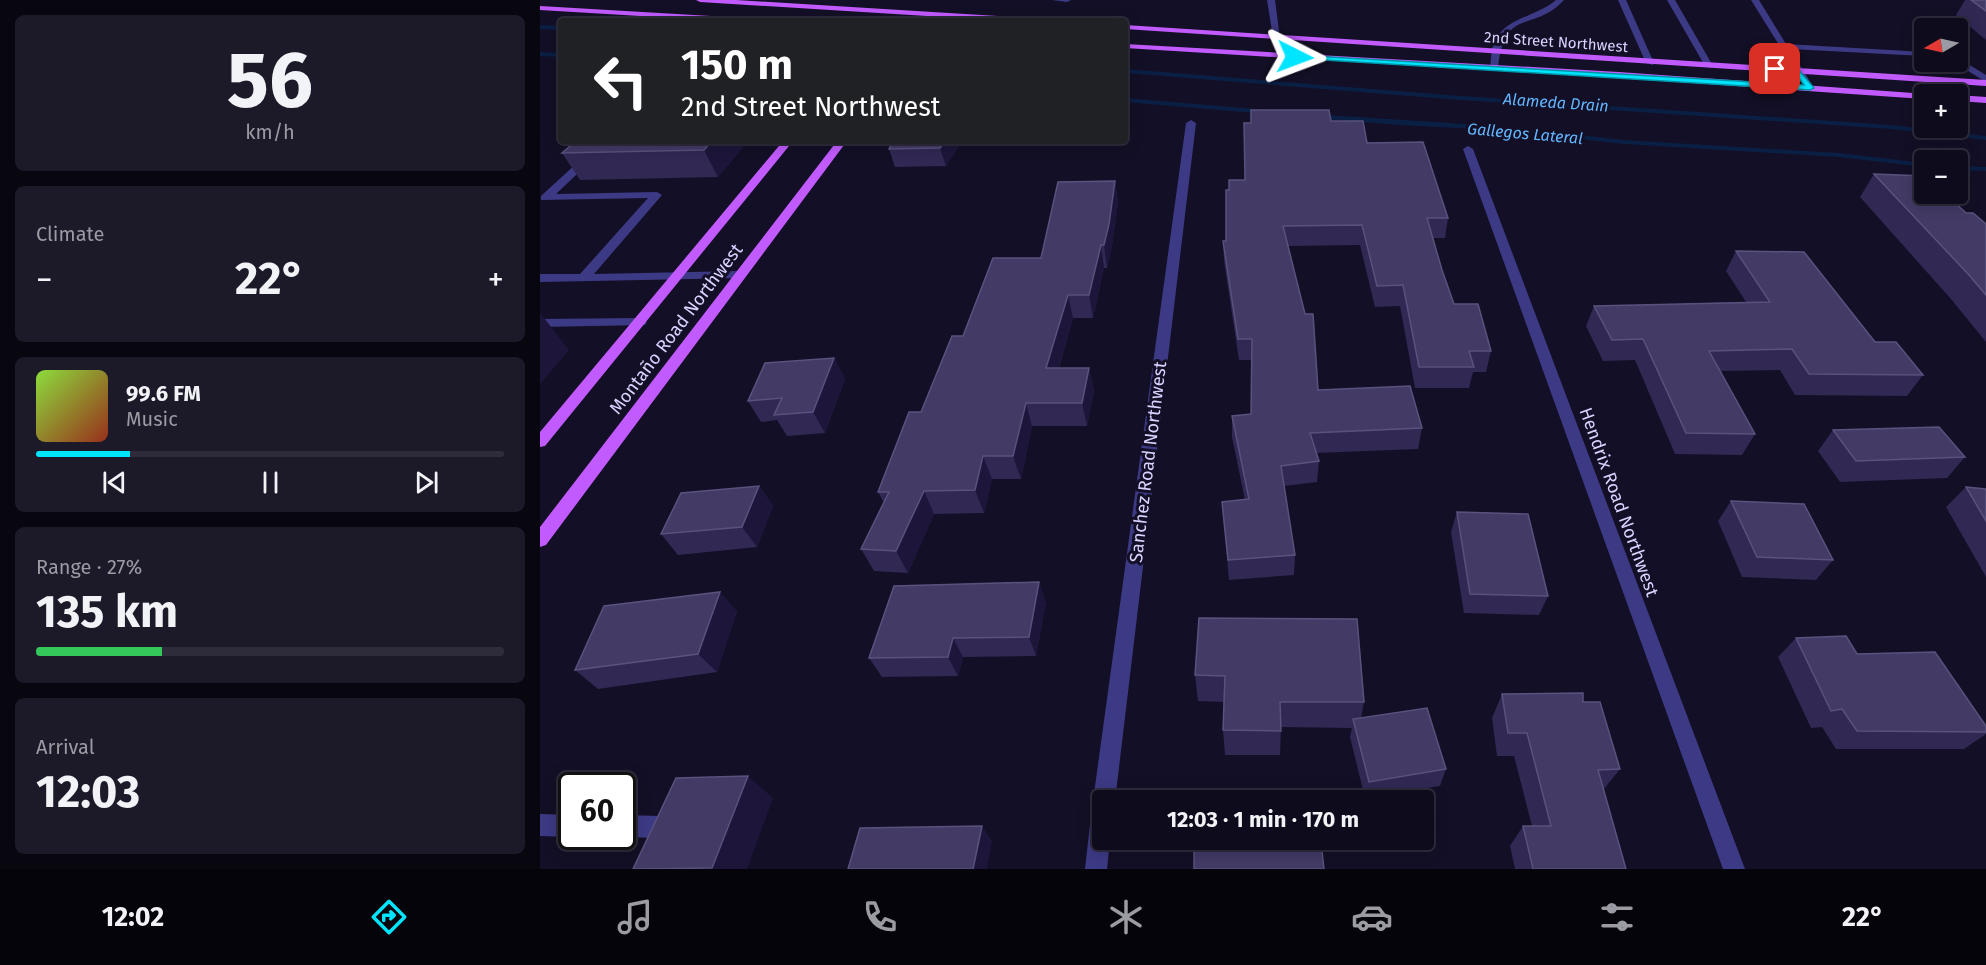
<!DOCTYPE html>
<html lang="en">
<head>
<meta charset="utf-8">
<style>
  :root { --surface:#0e0b1c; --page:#1c1929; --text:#f1f3f6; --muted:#9b9ba3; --line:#2e2b3b; --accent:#00e5ff }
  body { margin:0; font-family:"Fira Sans",sans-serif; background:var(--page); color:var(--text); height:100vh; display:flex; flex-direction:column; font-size:22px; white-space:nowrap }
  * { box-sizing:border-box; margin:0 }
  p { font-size:20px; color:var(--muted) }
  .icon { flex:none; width:33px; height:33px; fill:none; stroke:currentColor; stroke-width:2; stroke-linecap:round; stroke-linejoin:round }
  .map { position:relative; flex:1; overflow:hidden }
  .side { display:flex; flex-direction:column; gap:15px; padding:15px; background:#08060f; width:540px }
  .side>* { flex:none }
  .guide { position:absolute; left:18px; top:18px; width:570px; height:126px; border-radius:6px; box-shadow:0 3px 15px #0003,0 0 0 2px var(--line); background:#202124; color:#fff; overflow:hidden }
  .needle { width:39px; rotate:261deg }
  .controls { position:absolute; left:1374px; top:18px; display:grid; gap:12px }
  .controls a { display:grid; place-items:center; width:54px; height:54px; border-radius:6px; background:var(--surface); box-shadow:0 3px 15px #0003,0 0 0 2px var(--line); font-size:30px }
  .speed { position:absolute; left:18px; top:772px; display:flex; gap:12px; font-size:30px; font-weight:700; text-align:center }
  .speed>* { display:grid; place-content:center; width:78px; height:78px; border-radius:50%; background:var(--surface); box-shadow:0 3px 15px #0003,0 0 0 2px var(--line); line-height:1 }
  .speed .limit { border:3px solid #111; border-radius:9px; background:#fff; color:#111 }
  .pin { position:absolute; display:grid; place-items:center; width:51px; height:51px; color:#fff; margin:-26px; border-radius:12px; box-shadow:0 3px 9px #0006 }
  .me { position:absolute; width:66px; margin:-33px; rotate:93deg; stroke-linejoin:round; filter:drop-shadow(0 0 4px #0008) }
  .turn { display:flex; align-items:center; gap:21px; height:126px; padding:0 24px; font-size:27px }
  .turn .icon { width:78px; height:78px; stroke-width:2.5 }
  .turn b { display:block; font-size:42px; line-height:51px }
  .big { font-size:45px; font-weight:700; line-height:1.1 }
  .side .card { flex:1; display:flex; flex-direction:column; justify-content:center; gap:9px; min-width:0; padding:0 21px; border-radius:9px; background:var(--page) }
  .side .dial { align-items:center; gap:0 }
  .dial b { font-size:78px; line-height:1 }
  .song { display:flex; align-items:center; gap:18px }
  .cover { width:72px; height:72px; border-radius:9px; background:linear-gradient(135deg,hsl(90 70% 55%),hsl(10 70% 35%)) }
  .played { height:6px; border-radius:3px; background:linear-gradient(90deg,var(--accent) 20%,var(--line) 20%) }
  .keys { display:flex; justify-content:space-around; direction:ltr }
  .heat { display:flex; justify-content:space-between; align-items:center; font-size:33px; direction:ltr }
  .charge { height:9px; border-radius:4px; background:linear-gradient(90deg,#34c759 27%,var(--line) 0) }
  .trip { position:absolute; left:552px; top:790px; width:342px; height:60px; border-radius:6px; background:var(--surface); box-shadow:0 3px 15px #0003,0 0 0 2px var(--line); font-weight:700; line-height:60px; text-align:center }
  .menu { display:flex; height:96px; justify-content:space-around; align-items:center; background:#06040b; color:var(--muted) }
  .menu .icon { width:42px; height:42px }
  .menu .active { color:var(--accent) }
  .menu b { font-size:27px; color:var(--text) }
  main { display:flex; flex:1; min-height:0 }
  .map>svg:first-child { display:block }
</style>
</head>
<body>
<main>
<section class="side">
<div class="card dial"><b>56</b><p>km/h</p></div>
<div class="card"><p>Climate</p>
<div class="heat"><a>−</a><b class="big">22°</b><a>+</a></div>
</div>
<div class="card">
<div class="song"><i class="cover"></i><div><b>99.6 FM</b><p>Music</p></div></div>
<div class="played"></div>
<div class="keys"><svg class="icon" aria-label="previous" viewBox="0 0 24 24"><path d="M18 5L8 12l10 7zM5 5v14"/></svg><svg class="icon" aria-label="pause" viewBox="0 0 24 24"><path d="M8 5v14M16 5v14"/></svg><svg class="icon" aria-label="next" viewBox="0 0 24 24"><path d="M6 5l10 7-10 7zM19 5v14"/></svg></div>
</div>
<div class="card"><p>Range · 27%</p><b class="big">135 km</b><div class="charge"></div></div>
<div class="card"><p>Arrival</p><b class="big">12:03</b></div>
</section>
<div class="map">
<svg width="1446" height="869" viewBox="0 0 1446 869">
  <rect width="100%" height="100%" fill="#130f26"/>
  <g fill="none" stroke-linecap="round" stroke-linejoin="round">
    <path fill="#0a1f44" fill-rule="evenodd" d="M 0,25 L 21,26 L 21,30 L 0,29 Z
      M 0,52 L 21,53 L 21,57 L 0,56 Z
      M 585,69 L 907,95 L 1351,125 L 1446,136 L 1446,140 L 1351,129 L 907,99 L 585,73 Z
      M 585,98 L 727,110 L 731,112 L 727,114 L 585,102 Z
      M 772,114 L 956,126 L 1084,140 L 1299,153 L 1384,163 L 1384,167 L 1299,157 L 1084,144 L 956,130 L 858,125 L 775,118 L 772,118 Z
      M 1418,166 L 1446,167 L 1446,171 L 1418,170 Z"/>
    <path fill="#3d3a85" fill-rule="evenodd" d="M 512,0 L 531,0 L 527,2 Z
      M 727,0 L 735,0 L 740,39 L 733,37 Z
      M 1016,0 L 1024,0 C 992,34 966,5 958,67 L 951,69 C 950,63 951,57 952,50 C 959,17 994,19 1016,0 Z
      M 1078,0 L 1086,0 L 1114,63 L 1113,65 L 1106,63 Z
      M 1127,0 L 1135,0 L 1173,66 L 1172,68 L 1165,66 Z
      M 1211,0 L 1219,0 L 1246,44 L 1384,52 L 1384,56 L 1250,49 L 1274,88 L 1267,90 Z
      M 1418,58 L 1446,75 L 1446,82 L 1415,63 Z
      M 651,120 L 656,123 L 575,801 L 562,801 L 562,840 L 570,840 L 567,869 L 545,869 L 551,815 L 556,807 L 553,801 L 646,123 Z
      M 61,141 L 72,141 L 16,194 L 117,192 L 122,195 L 54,274 L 200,271 L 204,272 L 204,278 L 0,282 L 0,274 L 40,274 L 108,198 L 1,200 L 1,196 Z
      M 928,146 L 933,149 L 1205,869 L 1183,869 L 923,149 Z
      M 100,318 L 107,322 L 105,325 L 0,327 L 0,319 Z
      M 0,814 L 32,815 L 32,837 L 0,836 Z
      M 82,815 L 121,816 L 129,819 L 132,827 L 129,835 L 121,838 L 82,837 Z"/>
    <path fill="#c25bff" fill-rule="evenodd" d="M 156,0 L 196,0 L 505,19 L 509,21 L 467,21 L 160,2 Z
      M 0,6 L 222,19 L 226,21 L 183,21 L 0,10 Z
      M 585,25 L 1446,80 L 1446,86 L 585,29 Z
      M 585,44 L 1079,72 L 1387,94 L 1384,94 L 1384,99 L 1079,78 L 585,48 Z
      M 1418,95 L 1446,97 L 1446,103 L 1418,101 Z
      M 243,141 L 253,141 L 5,446 L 0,447 L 0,432 Z
      M 297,141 L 307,141 L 6,545 L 0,547 L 0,527 Z"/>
  </g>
  <path fill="#312854" d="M 1425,0 L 1446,0 L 1446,40 L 1416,15 Z
    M 791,121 L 827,143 L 908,218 L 905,238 L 893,238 L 902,270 L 914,304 L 951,351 L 946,372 L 933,372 L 929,388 L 875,388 L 860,306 L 835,307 L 820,245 L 748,246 L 778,390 L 882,428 L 878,449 L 776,453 L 779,461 L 777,482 L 744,486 L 755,555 L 754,575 L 689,580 L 682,502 L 705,500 L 692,437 L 692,416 L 711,414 L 712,360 L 699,360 L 684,261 L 683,241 L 686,241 L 689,190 Z
    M 208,141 L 178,177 L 40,180 L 22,153 Z
    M 422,141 L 406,166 L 355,167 L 349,149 Z
    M 1334,174 L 1446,224 L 1446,342 L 1411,299 L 1320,197 Z
    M 575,181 L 578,202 L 572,246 L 567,268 L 564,268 L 553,318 L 533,318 L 519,368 L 549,368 L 554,391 L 547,426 L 492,426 L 481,479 L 452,479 L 444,513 L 394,514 L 368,573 L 334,571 L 321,549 L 344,503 L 338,492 L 381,412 L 423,336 Z
    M 1196,251 L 1335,342 L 1383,375 L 1367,396 L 1255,395 L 1240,370 L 1180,371 L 1215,434 L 1202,455 L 1135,454 L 1095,360 L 1063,361 L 1046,326 L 1054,306 L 1206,302 L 1186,271 Z
    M 294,358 L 305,379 L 285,433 L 247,436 L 237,420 L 221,422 L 208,401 Z
    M 1293,430 L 1425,457 L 1407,478 L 1300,482 L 1278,451 Z
    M 219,486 L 233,506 L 217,547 L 138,555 L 121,534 Z
    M 1426,487 L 1446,489 L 1446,577 L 1406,507 Z
    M 1191,501 L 1293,560 L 1276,580 L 1202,577 L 1178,521 Z
    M 917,512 L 1008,596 L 999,615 L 924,613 L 911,532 Z
    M 506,602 L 496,656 L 423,657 L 418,676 L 342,677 L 329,658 Z
    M 197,611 L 177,672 L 58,689 L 35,670 Z
    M 659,618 L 824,702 L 821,718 L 906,769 L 900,786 L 825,798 L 810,737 L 812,728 L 741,727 L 740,755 L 685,755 L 683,730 L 684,702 L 658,701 L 655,675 Z
    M 1256,638 L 1317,654 L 1446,726 L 1446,734 L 1424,749 L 1296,749 L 1282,727 L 1271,728 L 1238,657 Z
    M 962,694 L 1043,702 L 1080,769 L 1064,789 L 1086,869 L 975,869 L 970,846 L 983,826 L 992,826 L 974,756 L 957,756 L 952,718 Z"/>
  <path fill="#1d163a" d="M 172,141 L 208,141 L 178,177 L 164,150 Z
    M 405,141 L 422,141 L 406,166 L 400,148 Z
    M 575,181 L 578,202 L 572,246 L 567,268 L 564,245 Z
    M 561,245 L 564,268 L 553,318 L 549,295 Z
    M 528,295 L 533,318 L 512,391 L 506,368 Z
    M 0,314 L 1,314 L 29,350 L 0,384 Z
    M 294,358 L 305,379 L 285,433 L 273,412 Z
    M 549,368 L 554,391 L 547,426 L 542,403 Z
    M 486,403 L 492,426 L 481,479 L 473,456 Z
    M 443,456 L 452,479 L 444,513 L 435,490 Z
    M 219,486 L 233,506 L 217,547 L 202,527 Z
    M 384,491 L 394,514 L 368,573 L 356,551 Z
    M 499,582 L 506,602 L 496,656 L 489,637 Z
    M 180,592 L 197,611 L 177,672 L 158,654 Z
    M 413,638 L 423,657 L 418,676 L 408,657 Z
    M 208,776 L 233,798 L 207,869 L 173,869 L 172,868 Z
    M 442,826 L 452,841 L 447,869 L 433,869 Z"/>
  <path fill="#433a66" stroke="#5a527e" stroke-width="1.5" d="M 1431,0 L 1446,0 L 1446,11 Z
    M 711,110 L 789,110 L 791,121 L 823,121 L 827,143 L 883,142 L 908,218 L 887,218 L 902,270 L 914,304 L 938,304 L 951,351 L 929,351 L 934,367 L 879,367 L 863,285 L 837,286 L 822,225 L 743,226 L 765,314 L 773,314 L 778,390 L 870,386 L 882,428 L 770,433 L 779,461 L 741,466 L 755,555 L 688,560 L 682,502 L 709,499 L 692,416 L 711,414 L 712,339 L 698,339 L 683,241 L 686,241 L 686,190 L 689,190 L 689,180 L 705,180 L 704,123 L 711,123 Z
    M 36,141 L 172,141 L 164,150 L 22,153 Z
    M 353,141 L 405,141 L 400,148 L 349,149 Z
    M 1334,174 L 1384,176 L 1384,194 L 1406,194 L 1426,213 L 1433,213 L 1446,224 L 1446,295 L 1429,275 Z
    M 575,181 L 569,224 L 564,245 L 561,245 L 549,295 L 528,295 L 506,368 L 549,368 L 542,403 L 486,403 L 473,456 L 443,456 L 435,490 L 384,491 L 356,551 L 321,549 L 349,492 L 338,492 L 369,412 L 381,412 L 412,336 L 423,336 L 453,258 L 501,258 L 518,182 Z
    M 1196,251 L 1264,252 L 1335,342 L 1356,342 L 1383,375 L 1269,374 L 1252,349 L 1169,351 L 1215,434 L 1146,433 L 1103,339 L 1072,340 L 1054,306 L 1230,302 Z
    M 294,358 L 273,412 L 234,415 L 242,398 L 208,401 L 225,363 Z
    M 1399,427 L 1425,457 L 1316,461 L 1293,430 Z
    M 219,486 L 202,527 L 121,534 L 141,493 Z
    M 1426,487 L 1446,489 L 1446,521 Z
    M 1191,501 L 1264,504 L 1293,560 L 1217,557 Z
    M 917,512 L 988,514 L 1008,596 L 930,594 Z
    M 499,582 L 489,637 L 413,638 L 408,657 L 329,658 L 354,586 Z
    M 180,592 L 158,654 L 35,670 L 64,606 Z
    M 659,618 L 817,619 L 824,702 L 740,702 L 741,731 L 683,730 L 685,676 L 655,675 Z
    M 1306,636 L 1317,654 L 1395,652 L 1446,726 L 1446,732 L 1317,731 L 1302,709 L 1291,711 L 1256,638 Z
    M 1043,693 L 1043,702 L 1060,702 L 1080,769 L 1058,770 L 1086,869 L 993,869 L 983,826 L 1011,826 L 987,733 L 968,733 L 962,694 Z
    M 887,708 L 906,769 L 829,782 L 813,719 Z
    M 208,776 L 172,868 L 93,869 L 136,778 Z
    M 442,826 L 433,869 L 308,869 L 320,828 Z
    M 781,842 L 784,869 L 654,869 L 654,849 Z"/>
  <path fill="#00e5ff" stroke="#0095a6" stroke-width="1.5" d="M 755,55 L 1264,85 L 1255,73 L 1231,69 L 1235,67 L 1257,68 L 1274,88 L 1270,90 L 752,58 L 751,57 Z"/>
  <g text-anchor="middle" stroke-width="6" stroke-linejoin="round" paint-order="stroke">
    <g font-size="15" fill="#d9d4ff" stroke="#130f26">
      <text transform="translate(1016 42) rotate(4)" y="5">2nd Street Northwest</text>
    </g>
    <g font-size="16" font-style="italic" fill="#62b6ff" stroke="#130f26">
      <text transform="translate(1016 102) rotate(4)" y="6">Alameda Drain</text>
      <text transform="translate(985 133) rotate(5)" y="6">Gallegos Lateral</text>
    </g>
    <g font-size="18" fill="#d9d4ff" stroke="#130f26">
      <text transform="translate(136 329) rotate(-53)" y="6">Montaño Road Northwest</text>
      <text transform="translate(608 462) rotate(-83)" y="6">Sanchez Road Northwest</text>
      <text transform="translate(1079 502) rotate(70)" y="6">Hendrix Road Northwest</text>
    </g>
  </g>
</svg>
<div class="controls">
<a><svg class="needle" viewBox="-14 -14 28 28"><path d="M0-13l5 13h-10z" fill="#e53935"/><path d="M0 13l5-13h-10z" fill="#9b9ba3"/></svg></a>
<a>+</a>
<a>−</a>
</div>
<div class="speed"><div class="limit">60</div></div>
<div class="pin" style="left:1235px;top:69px;background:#d93025"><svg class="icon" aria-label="arrive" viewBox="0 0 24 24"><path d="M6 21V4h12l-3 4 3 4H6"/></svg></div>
<svg class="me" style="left:755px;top:57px" viewBox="-20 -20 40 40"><path d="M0-17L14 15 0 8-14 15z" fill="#00e5ff" stroke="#fff" stroke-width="4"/></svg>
<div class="trip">12:03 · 1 min · 170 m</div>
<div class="guide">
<div class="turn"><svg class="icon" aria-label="left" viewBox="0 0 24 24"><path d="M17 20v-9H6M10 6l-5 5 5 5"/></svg><div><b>150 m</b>2nd Street Northwest</div></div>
</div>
</div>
</main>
<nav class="menu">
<b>12:02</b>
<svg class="icon active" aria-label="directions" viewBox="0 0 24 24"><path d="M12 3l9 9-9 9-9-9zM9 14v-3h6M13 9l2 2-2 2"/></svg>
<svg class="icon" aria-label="music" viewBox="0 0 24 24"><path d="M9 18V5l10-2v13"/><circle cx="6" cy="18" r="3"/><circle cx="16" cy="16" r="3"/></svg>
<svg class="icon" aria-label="phone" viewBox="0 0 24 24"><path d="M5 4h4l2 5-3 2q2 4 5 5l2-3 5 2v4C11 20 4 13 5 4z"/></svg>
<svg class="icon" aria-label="climate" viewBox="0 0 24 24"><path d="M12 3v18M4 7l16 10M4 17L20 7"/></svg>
<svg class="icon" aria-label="car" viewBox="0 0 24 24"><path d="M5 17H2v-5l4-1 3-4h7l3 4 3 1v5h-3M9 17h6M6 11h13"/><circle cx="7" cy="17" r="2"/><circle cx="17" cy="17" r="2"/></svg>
<svg class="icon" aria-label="filters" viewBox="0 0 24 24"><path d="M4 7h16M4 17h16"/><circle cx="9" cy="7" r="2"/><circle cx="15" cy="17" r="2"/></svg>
<b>22°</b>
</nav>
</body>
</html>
